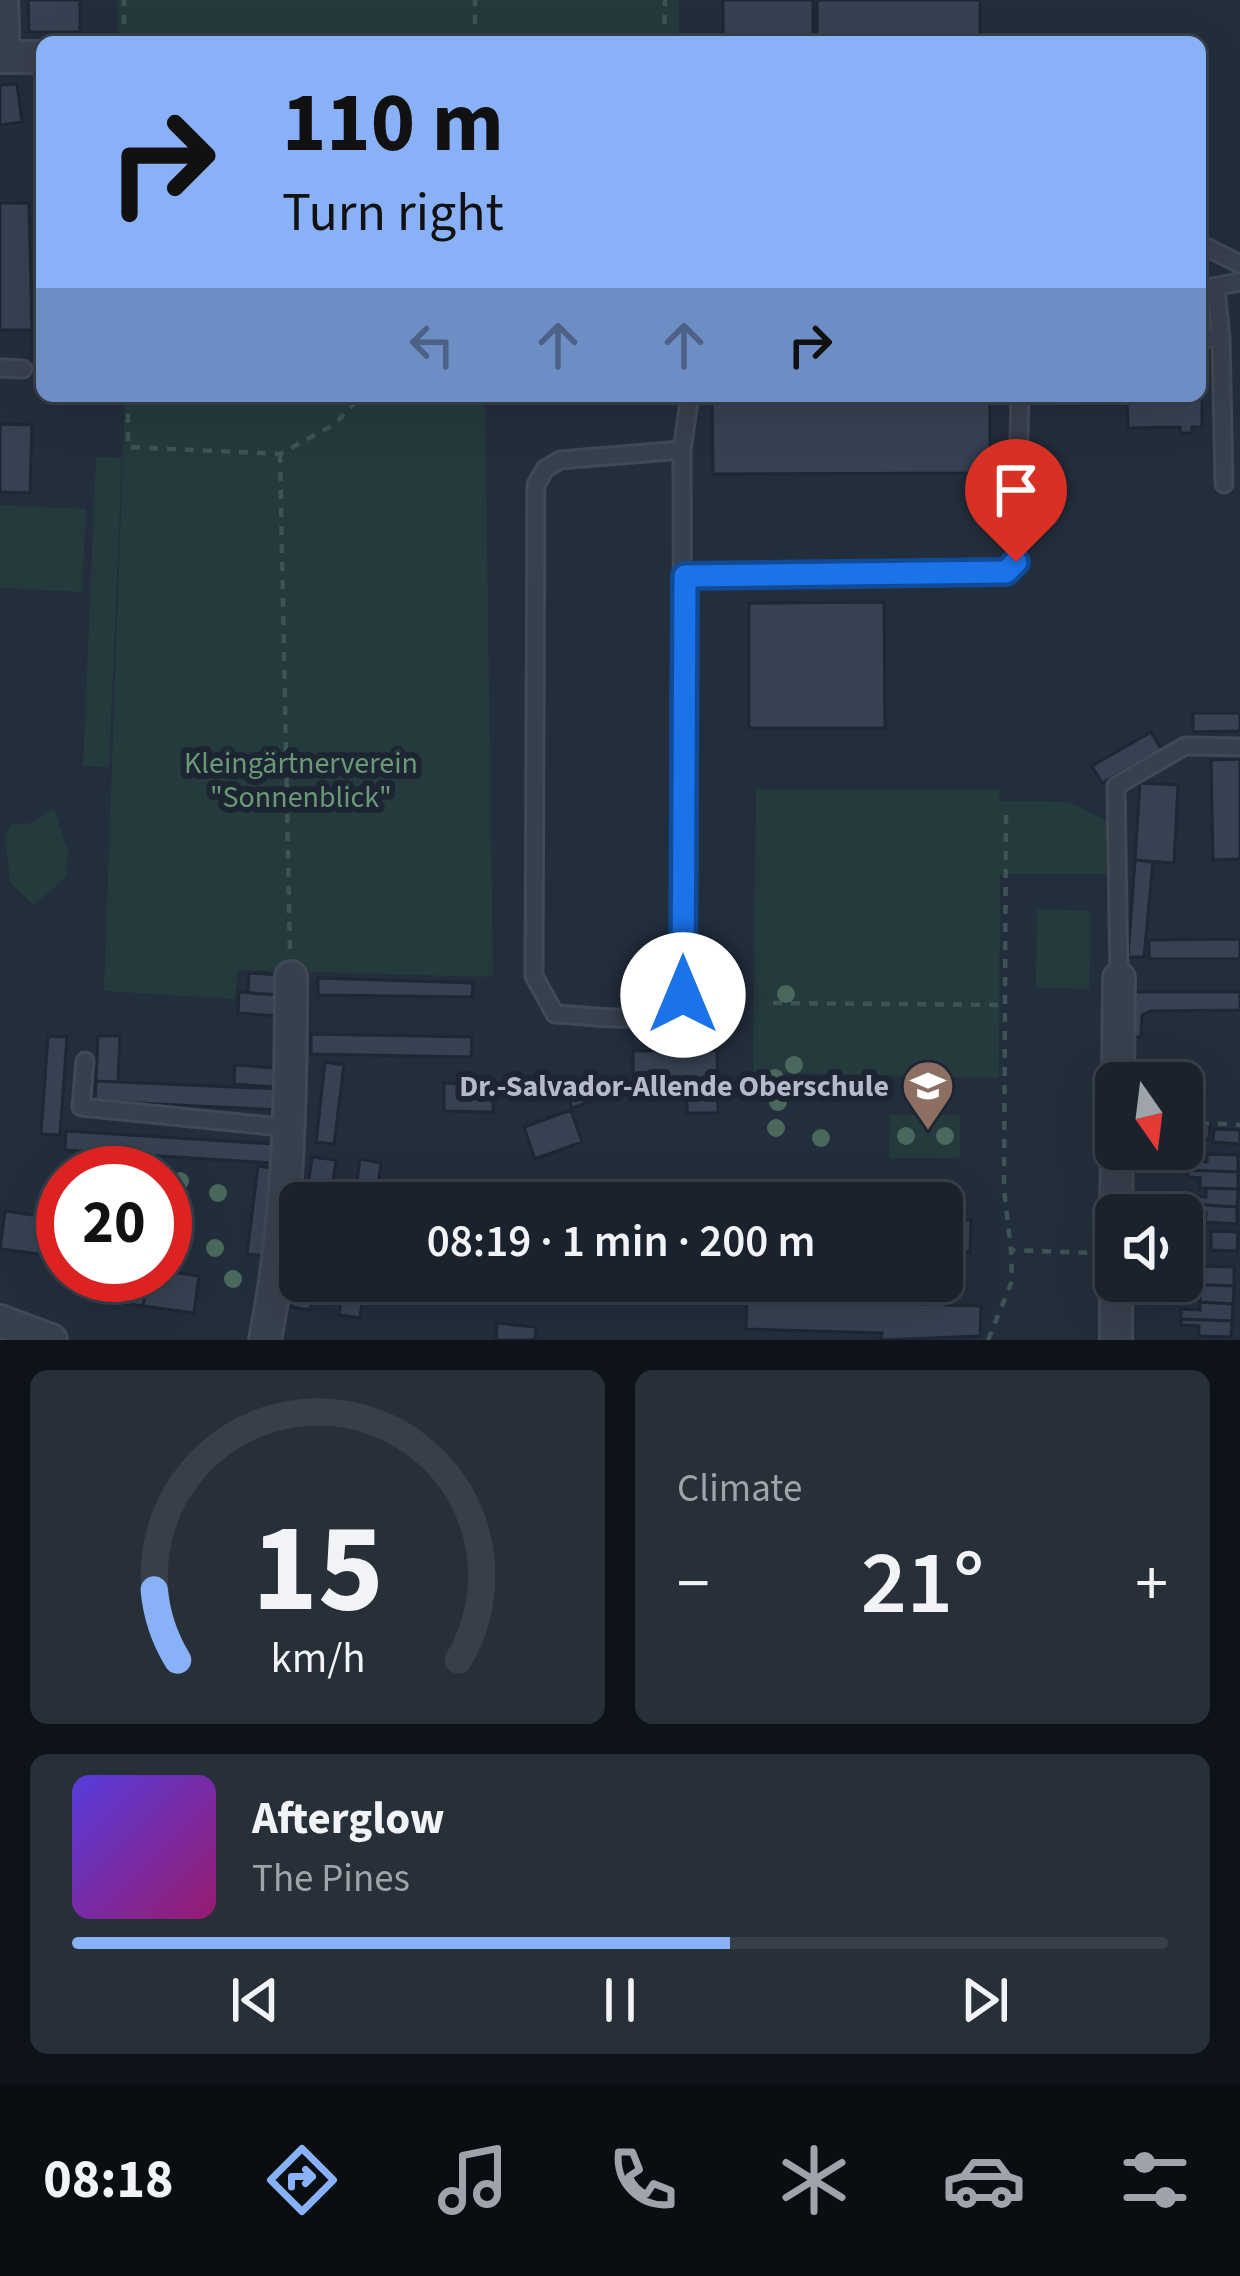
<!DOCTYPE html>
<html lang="en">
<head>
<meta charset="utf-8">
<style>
  :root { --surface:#1a222d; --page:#272f39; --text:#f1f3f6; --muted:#9fa4aa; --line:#383f49; --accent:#89b1f7 }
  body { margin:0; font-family:"Source Sans 3",sans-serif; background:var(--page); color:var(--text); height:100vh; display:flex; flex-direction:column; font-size:45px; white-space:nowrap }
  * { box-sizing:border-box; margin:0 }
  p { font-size:39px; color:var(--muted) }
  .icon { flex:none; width:66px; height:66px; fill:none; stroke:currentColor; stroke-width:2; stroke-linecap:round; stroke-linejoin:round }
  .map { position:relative; height:1340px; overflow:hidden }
  .sheet { display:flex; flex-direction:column; gap:30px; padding:30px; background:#0e1319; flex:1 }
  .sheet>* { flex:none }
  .hud { position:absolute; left:36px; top:36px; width:1170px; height:366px; border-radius:18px; box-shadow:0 12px 48px #0002,0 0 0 3px var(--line); background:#89b1f7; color:#111; overflow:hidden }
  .needle { width:78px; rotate:166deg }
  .fabs { position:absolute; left:1095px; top:1062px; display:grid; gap:24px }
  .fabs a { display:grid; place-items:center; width:108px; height:108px; border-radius:18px; background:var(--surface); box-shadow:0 12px 48px #0002,0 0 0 3px var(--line); font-size:60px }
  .speed { position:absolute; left:36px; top:1146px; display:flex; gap:24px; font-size:60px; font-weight:700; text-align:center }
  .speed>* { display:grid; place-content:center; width:156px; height:156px; border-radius:50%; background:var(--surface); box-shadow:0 12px 48px #0002,0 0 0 3px var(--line); line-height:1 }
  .speed .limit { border:18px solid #d22; background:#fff; color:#111 }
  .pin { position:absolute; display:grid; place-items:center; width:102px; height:102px; color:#fff; margin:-123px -51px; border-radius:50% 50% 50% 0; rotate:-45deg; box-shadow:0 0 12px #0007 }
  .pin .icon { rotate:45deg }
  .me { position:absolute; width:132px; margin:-66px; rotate:0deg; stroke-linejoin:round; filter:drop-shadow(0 0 9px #0008) }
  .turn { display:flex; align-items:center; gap:42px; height:252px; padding:0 48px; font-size:54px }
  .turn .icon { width:156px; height:156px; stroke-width:2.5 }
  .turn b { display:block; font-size:84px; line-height:102px }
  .lanes { display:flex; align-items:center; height:114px; padding:0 48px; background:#0003; justify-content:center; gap:60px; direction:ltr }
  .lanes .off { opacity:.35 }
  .big { font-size:90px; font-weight:600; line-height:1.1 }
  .sheet .card { flex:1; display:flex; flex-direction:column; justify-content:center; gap:18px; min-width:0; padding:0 42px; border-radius:18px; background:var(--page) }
  .sheet .dial { align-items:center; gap:0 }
  .dial svg { height:312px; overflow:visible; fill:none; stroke:var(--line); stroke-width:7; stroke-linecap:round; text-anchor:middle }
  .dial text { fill:var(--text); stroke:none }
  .song { display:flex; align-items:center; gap:36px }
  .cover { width:144px; height:144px; border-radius:18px; background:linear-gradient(135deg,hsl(250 70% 55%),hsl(320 70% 35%)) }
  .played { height:12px; border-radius:6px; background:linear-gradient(90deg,var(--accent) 60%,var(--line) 60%) }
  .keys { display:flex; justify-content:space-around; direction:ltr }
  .heat { display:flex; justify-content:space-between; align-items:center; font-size:66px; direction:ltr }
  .sheet .tiles { flex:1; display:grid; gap:30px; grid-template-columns:1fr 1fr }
  .card:last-child { grid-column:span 2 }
  .trip { position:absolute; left:279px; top:1182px; width:684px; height:120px; border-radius:18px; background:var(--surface); box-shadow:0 12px 48px #0002,0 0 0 3px var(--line); font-weight:600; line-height:120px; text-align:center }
  .dock { display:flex; height:192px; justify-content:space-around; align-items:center; background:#0a0e12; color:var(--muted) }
  .dock .icon { width:84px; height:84px }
  .dock .selected { color:var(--accent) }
  .dock b { font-size:54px; color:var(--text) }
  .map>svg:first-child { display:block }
</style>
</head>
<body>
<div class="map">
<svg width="1240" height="1340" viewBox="0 0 1240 1340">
  <rect width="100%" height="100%" fill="#232e3c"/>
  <path fill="#253a3d" d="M 118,0 L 679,0 L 679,42 L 118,42 Z
    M 125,396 L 485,396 L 493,977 L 238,970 L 235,999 L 104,991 Z
    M 96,457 L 122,458 L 109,767 L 83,766 Z
    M 0,505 L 86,509 L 82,592 L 0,588 Z
    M 756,789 L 999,789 L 1000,801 L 1070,802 L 1111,823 L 1112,874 L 1000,874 L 999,1078 L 753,1072 Z
    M 54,808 L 68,851 L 66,877 L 34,905 L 10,882 L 5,836 L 12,824 L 33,823 Z
    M 1037,909 L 1091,911 L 1089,989 L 1036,988 Z
    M 890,1115 L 960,1115 L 960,1158 L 889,1158 Z"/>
  <path fill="#364252" stroke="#1e2733" stroke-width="3" d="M 28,0 L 80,0 L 80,32 L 29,32 Z
    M 723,0 L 813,0 L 813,42 L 723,42 Z
    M 817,0 L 980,0 L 980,42 L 817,42 Z
    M 75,33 L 117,33 L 117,42 L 75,42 Z
    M 17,84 L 22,122 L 0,125 L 0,85 Z
    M 0,203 L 29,203 L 32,330 L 0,330 Z
    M 32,284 L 42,284 L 42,359 L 33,359 Z
    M 1202,352 L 1202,427 L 1192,427 L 1192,433 L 1180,433 L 1180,427 L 1128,428 L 1127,404 L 1056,405 L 1056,396 L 1200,396 Z
    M 712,396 L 990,396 L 990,473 L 713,474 Z
    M 0,424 L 32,425 L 30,493 L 0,492 Z
    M 884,602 L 885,728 L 749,728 L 749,603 Z
    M 1193,713 L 1240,713 L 1240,731 L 1193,732 Z
    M 1151,732 L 1162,750 L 1102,783 L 1092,766 Z
    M 1240,759 L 1240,859 L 1213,860 L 1211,760 Z
    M 1140,783 L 1178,785 L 1174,863 L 1135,860 Z
    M 1135,860 L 1153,862 L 1144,957 L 1128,957 Z
    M 1240,939 L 1240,959 L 1149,959 L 1149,940 Z
    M 249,973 L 280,975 L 279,995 L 248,993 Z
    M 318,978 L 473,983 L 472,997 L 318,995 Z
    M 239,992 L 279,995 L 278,1016 L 238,1013 Z
    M 1127,992 L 1240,992 L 1240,1010 L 1150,1011 L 1142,1015 L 1141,1037 L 1127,1037 Z
    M 311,1034 L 472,1037 L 471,1057 L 311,1054 Z
    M 48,1036 L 67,1037 L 60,1135 L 41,1134 Z
    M 98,1036 L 120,1036 L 118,1082 L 96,1081 Z
    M 717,1050 L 718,1113 L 687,1113 L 687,1077 L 633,1078 L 633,1051 Z
    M 325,1062 L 344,1065 L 334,1144 L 316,1142 Z
    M 235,1065 L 274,1068 L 273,1087 L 234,1084 Z
    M 586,1080 L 593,1101 L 572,1108 L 565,1087 Z
    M 96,1081 L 280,1089 L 279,1110 L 95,1101 Z
    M 444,1083 L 460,1084 L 459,1097 L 473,1097 L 473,1090 L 493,1090 L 493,1112 L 444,1111 Z
    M 571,1110 L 582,1142 L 535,1159 L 524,1127 Z
    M 1182,1124 L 1210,1125 L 1209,1139 L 1182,1139 Z
    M 1214,1129 L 1240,1130 L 1240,1144 L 1213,1142 Z
    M 66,1131 L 274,1144 L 273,1163 L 65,1150 Z
    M 1207,1154 L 1238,1155 L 1238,1172 L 1188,1170 L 1189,1161 L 1207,1162 Z
    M 312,1157 L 336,1160 L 330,1203 L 306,1203 Z
    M 360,1159 L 381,1163 L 376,1203 L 354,1203 Z
    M 258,1166 L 277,1169 L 265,1256 L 247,1254 Z
    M 1188,1170 L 1238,1172 L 1238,1189 L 1200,1188 L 1200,1178 L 1188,1177 Z
    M 1206,1188 L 1238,1189 L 1237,1207 L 1188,1204 L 1188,1196 L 1206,1197 Z
    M 1188,1204 L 1237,1207 L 1237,1224 L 1205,1222 L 1206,1213 L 1187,1212 Z
    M 5,1211 L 53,1218 L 48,1255 L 0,1249 Z
    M 53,1218 L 63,1219 L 63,1257 L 48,1255 Z
    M 942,1220 L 971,1220 L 970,1252 L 947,1251 L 945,1305 L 981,1306 L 980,1336 L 881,1340 L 882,1333 L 746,1329 L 747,1300 L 787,1301 L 787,1281 L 804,1281 L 804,1301 L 856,1302 L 856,1281 L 875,1281 L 874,1303 L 929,1304 L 929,1281 L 942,1281 Z
    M 1211,1231 L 1238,1232 L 1237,1251 L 1211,1250 Z
    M 300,1246 L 300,1281 L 314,1281 L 310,1310 L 292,1307 Z
    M 1202,1266 L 1234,1267 L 1234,1286 L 1182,1284 L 1183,1275 L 1201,1275 Z
    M 165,1271 L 199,1276 L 194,1313 L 143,1306 L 148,1275 Z
    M 97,1275 L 148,1275 L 143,1306 L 93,1299 Z
    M 344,1281 L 365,1281 L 360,1318 L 339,1315 Z
    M 1182,1284 L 1234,1286 L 1233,1304 L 1200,1302 L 1201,1292 L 1182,1292 Z
    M 1200,1302 L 1233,1304 L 1232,1321 L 1181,1319 L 1181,1309 L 1200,1310 Z
    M 1181,1319 L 1232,1321 L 1231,1337 L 1199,1336 L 1199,1326 L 1181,1325 Z
    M 497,1323 L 536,1327 L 535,1340 L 496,1340 Z"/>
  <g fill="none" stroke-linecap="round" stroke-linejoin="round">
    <g stroke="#404955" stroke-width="21">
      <path id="service" d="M 1200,244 L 1240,264
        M 1200,289 L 1240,282
        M 1200,338 L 1221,338 L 1216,289
        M 1221,338 L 1224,484
        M 0,368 L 23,369
        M 682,450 L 560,460 L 545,469 L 536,485 L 534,976 L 555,1014 C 597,1015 654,1031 683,995 L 682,450 L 690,396
        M 685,576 L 1006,572 L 1016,562 L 1020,396
        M 1119,978 L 1116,786 L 1185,746 L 1240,747
        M 85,1061 L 81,1107 L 291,1128"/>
    </g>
    <g stroke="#404955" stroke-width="36">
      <path id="minor" d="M 2,0 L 4,57
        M 0,57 L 42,57
        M 1118,1083 L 1119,978
        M 1116,1215 L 1117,1149
        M 1116,1226 L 1116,1340
        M 0,1321 L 51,1340
        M 265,1340 C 289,1219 291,1100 291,977"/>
    </g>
    <path stroke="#3e5355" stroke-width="4.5" stroke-dasharray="9 9" stroke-linecap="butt" d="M 124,42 L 124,0
      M 475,42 L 475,0
      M 664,42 L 665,0
      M 128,396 L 128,447 L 280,454 L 335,424 L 361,396
      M 280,454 L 290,953
      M 1006,815 L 1004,1189 L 1011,1250
      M 773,1003 L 1006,1005
      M 1182,1122 L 1240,1125
      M 988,1340 L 1012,1281 L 1011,1250 L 1092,1253"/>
    <use href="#service" stroke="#37404d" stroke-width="15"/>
    <use href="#minor" stroke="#37404d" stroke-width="30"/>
  </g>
  <g fill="#4a695c">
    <circle cx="786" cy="994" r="9"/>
    <circle cx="794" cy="1065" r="9"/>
    <circle cx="775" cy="1078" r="9"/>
    <circle cx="778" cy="1102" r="9"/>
    <circle cx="776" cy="1128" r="9"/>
    <circle cx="906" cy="1136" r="9"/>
    <circle cx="945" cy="1136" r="9"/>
    <circle cx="821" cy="1138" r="9"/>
    <circle cx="180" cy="1181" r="9"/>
    <circle cx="218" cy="1193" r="9"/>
    <circle cx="215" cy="1248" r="9"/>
    <circle cx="233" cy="1279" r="9"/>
  </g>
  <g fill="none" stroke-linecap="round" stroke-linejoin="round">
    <g stroke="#114b97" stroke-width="30">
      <path id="route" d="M 683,995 L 685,576 L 1006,572 L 1016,562"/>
    </g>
    <use href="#route" stroke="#1a73e8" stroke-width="21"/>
  </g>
  <defs>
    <g id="school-pin" transform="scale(2.7)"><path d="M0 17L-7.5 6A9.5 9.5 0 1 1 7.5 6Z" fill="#8d6e63" stroke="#1c2531"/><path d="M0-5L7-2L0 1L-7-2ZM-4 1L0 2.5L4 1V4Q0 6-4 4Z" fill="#fff"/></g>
  </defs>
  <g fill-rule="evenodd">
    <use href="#school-pin" x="928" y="1086"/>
  </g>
  <g text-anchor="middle" stroke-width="12" stroke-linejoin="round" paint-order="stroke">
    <g font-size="30" fill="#6a9976" stroke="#1c2531">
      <text x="301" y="773">Kleingärtnerverein<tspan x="301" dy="34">"Sonnenblick"</tspan></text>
    </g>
    <g font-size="30" font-weight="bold" fill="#b3bbc8" stroke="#1c2531" text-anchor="end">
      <text x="889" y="1096">Dr.-Salvador-Allende Oberschule</text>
    </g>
  </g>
</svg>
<div class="fabs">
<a><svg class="needle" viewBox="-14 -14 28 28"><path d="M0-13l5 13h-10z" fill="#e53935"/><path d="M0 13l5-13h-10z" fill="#9fa4aa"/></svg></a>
<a><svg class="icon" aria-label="sound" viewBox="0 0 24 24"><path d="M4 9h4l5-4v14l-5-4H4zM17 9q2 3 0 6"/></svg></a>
</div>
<div class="speed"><div class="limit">20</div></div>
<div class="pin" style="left:1016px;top:562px;background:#d93025"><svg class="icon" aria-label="arrive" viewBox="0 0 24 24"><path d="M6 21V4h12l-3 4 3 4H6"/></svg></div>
<svg class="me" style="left:683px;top:995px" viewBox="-20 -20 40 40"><circle r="19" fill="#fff"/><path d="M0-13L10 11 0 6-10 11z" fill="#1a73e8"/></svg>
<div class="trip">08:19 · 1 min · 200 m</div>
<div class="hud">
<div class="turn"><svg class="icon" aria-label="right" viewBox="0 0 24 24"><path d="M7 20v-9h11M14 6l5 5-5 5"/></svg><div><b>110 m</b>Turn right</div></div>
<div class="lanes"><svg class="icon off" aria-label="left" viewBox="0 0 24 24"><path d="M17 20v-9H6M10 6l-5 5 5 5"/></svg><svg class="icon off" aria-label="ahead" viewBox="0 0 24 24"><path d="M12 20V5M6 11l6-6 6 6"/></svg><svg class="icon off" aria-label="ahead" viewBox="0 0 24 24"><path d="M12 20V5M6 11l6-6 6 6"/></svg><svg class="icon" aria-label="right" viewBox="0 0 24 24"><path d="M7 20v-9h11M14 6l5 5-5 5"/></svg></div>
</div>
</div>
<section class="sheet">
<div class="tiles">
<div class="card dial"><svg viewBox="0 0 100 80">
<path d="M14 69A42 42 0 1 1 86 69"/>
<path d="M14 69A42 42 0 0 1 8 51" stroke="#89b1f7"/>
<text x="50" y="56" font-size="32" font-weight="700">15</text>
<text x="50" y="72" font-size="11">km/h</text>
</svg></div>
<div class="card"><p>Climate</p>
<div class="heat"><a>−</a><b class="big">21°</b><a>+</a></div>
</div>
<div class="card">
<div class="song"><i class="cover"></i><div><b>Afterglow</b><p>The Pines</p></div></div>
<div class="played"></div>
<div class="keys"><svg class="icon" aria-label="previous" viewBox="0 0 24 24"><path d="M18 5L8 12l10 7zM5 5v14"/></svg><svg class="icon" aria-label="pause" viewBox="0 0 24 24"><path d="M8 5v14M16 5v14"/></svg><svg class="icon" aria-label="next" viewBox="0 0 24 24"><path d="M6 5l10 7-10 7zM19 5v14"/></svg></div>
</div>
</div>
</section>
<nav class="dock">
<b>08:18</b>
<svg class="icon selected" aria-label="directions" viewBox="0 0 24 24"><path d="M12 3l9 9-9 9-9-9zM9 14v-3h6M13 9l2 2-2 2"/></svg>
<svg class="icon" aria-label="music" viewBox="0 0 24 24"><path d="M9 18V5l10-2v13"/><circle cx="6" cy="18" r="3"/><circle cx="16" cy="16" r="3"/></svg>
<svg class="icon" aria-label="phone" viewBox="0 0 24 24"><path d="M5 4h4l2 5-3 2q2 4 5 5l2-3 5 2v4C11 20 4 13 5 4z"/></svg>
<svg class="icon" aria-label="climate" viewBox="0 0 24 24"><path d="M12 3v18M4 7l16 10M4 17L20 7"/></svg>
<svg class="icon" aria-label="car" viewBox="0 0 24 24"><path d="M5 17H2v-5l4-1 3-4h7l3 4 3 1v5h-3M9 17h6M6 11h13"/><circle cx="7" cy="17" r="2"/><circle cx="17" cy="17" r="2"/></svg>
<svg class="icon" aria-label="filters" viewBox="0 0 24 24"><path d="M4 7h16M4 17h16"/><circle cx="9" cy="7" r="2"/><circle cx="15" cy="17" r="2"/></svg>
</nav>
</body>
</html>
